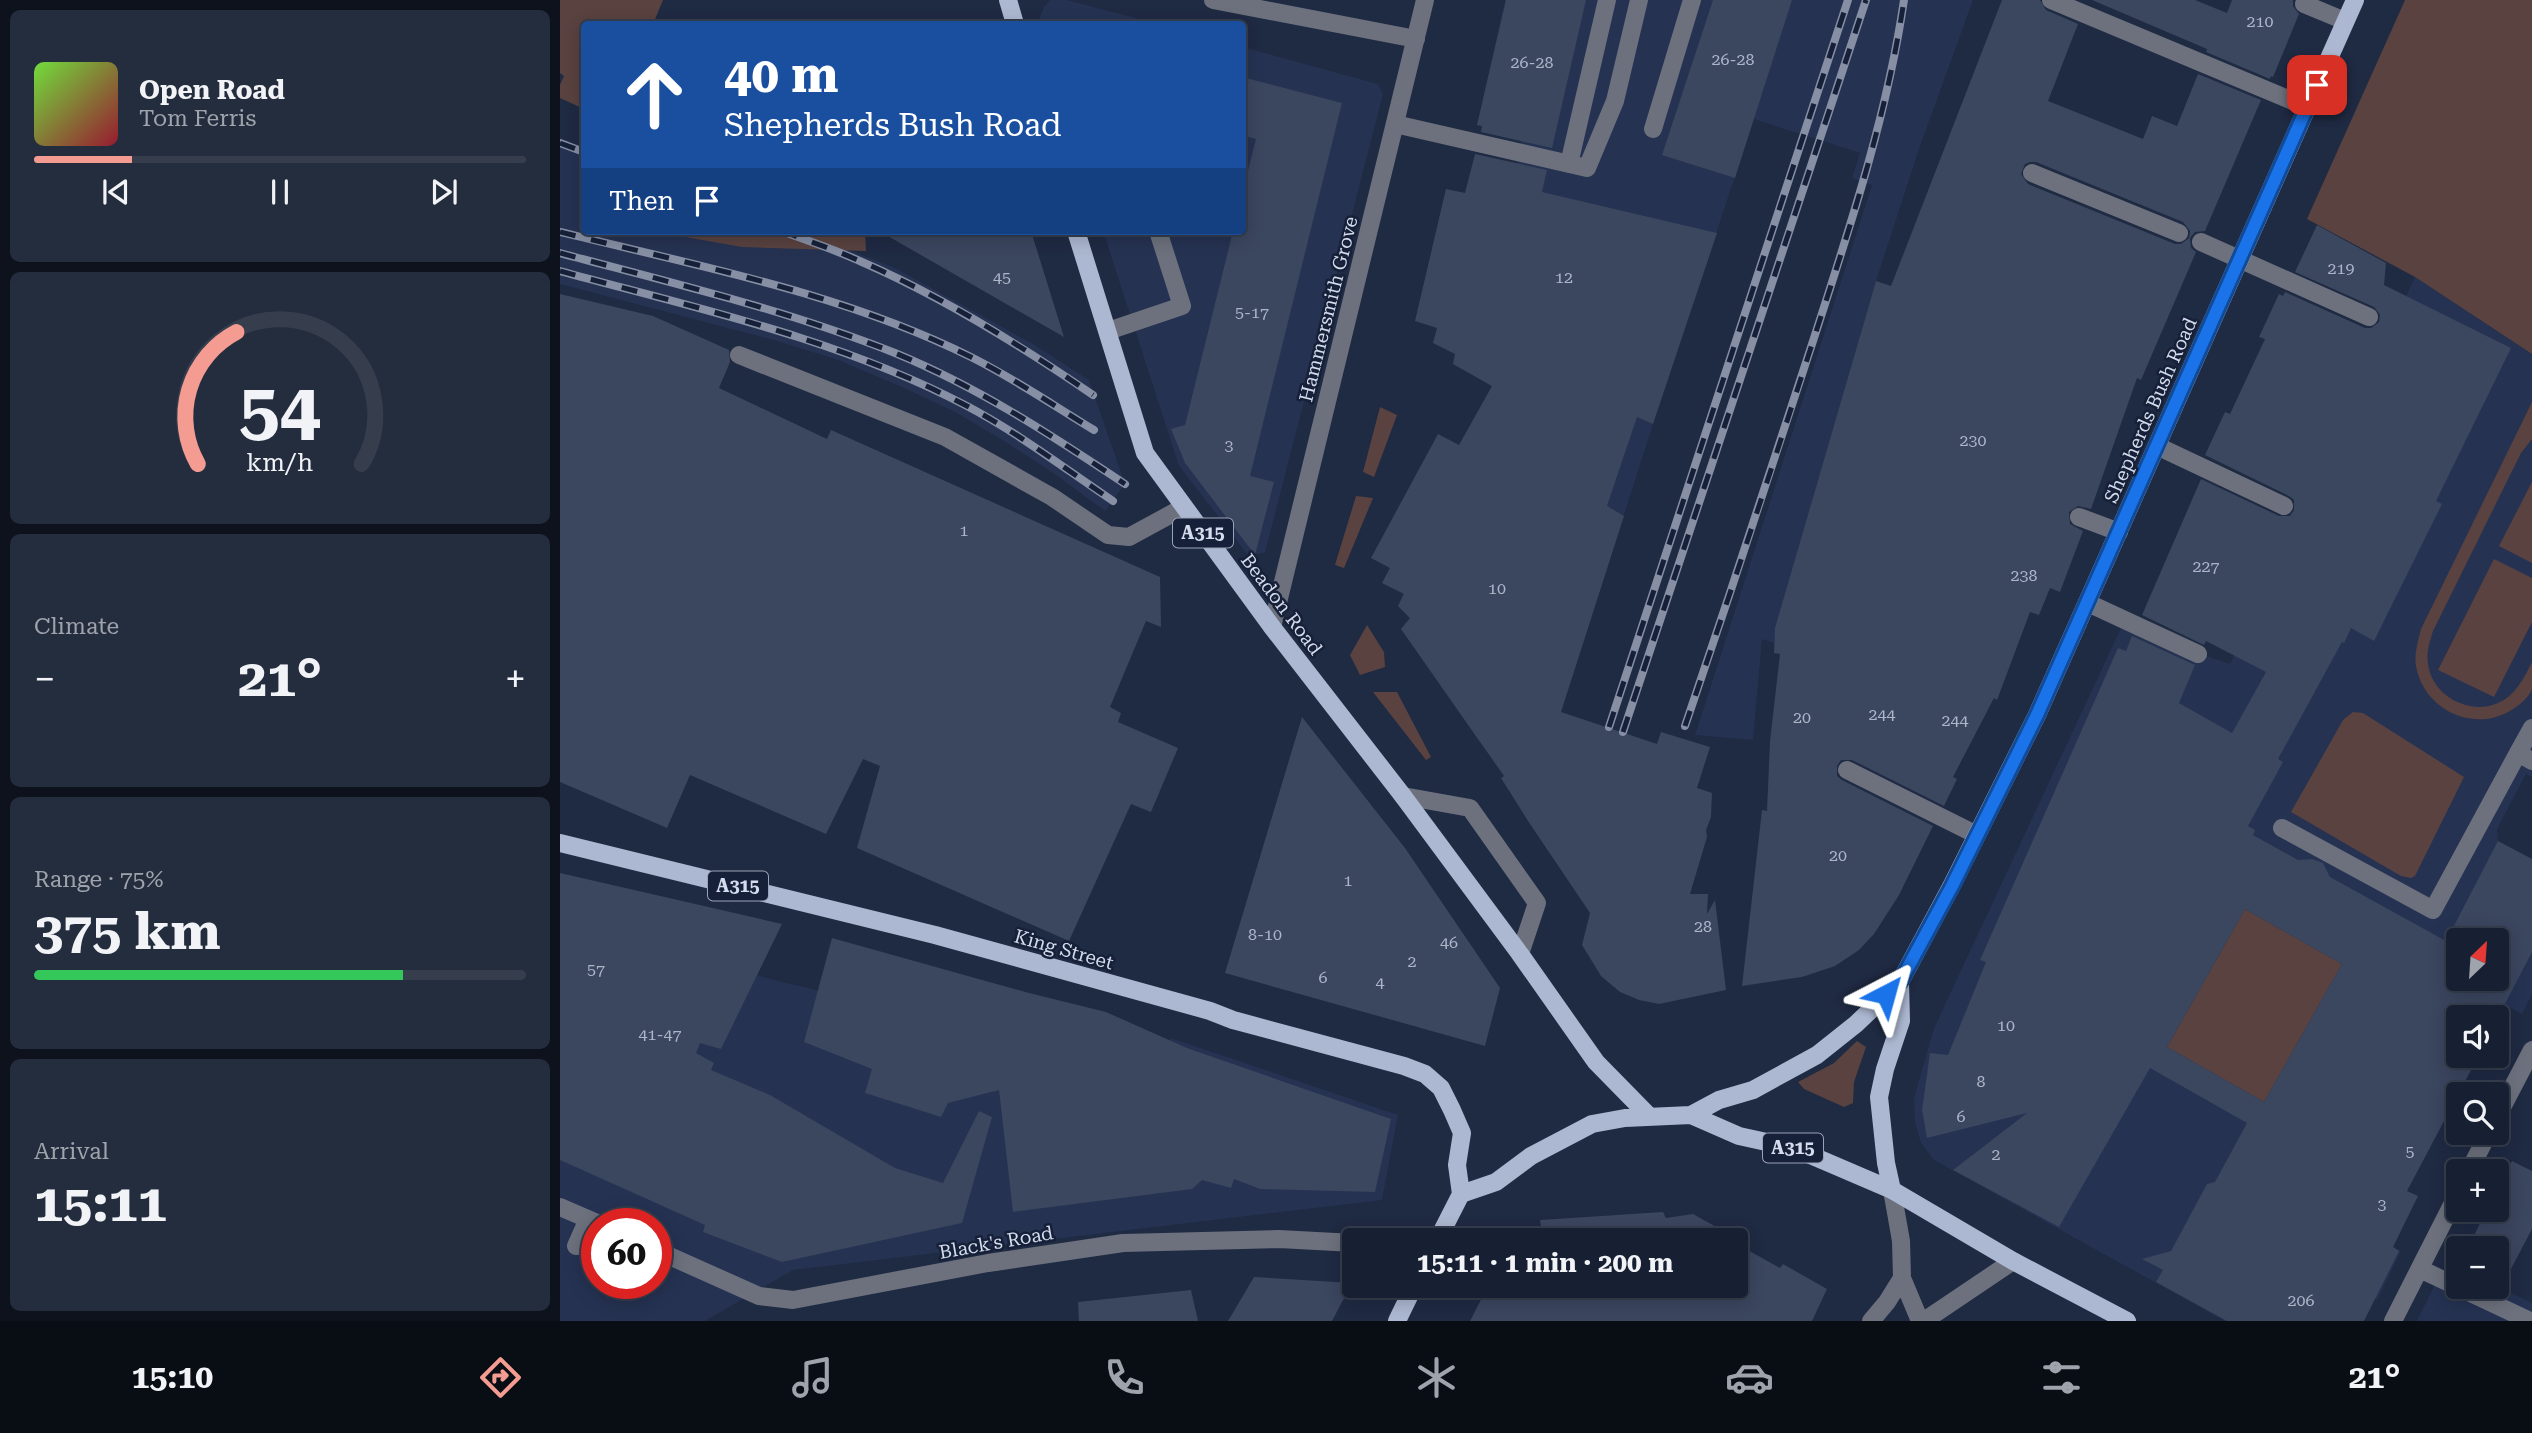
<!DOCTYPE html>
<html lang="en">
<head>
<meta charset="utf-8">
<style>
  :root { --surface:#172032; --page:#242d3e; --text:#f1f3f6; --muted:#9ea3ac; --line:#363e4d; --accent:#f59c92 }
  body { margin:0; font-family:"Roboto Serif",serif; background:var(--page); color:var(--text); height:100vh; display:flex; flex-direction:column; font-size:26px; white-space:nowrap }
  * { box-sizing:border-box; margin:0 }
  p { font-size:23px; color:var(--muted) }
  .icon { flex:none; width:38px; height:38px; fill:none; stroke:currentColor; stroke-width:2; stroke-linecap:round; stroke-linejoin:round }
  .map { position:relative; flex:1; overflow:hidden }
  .details { display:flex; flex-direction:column; gap:10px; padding:10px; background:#0d121c; width:560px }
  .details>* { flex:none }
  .hud { position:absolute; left:21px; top:21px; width:665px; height:214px; border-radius:7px; box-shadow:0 4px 18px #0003,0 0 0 2px var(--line); background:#1a4fa0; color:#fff; overflow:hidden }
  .needle { width:46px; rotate:25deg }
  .buttons { position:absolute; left:1886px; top:928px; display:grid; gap:14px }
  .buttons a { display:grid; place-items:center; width:63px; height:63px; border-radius:7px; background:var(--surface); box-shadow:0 4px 18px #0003,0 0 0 2px var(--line); font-size:35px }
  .speed { position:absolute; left:21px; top:1208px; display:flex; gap:14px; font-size:35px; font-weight:700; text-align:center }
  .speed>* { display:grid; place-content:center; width:91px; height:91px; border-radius:50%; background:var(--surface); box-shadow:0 4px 18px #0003,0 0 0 2px var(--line); line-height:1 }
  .speed .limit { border:10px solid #d22; background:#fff; color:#111 }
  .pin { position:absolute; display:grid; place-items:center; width:60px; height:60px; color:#fff; margin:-30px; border-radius:14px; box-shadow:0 4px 10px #0006 }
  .me { position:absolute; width:77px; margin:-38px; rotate:39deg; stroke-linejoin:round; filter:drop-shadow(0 0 5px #0008) }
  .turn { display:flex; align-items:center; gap:24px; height:147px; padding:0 28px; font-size:32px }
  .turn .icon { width:91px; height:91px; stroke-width:2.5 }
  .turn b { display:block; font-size:49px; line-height:60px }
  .then { display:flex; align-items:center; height:66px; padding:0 28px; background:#0003; gap:14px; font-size:26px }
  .big { font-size:52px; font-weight:700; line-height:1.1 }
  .details .tile { flex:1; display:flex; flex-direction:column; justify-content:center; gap:10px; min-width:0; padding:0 24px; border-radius:10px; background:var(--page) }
  .details .dial { align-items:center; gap:0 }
  .dial svg { height:182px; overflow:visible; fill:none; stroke:var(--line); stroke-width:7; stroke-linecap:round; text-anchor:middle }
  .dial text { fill:var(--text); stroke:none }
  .song { display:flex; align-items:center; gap:21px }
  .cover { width:84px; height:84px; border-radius:10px; background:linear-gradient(135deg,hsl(100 70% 55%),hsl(350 70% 35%)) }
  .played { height:7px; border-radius:4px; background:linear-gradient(90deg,var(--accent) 20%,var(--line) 20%) }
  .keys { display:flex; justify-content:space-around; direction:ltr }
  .heat { display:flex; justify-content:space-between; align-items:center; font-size:38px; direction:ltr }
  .charge { height:10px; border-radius:5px; background:linear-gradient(90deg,#34c759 75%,var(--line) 0) }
  .trip { position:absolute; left:782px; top:1228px; width:406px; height:70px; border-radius:7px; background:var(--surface); box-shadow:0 4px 18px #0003,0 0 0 2px var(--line); font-weight:700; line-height:70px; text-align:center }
  .tabs { display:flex; height:112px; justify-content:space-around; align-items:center; background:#090d14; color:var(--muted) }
  .tabs .icon { width:49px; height:49px }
  .tabs .on { color:var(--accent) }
  .tabs b { font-size:32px; color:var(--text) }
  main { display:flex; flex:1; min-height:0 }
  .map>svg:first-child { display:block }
</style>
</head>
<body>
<main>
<section class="details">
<div class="tile">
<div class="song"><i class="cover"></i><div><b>Open Road</b><p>Tom Ferris</p></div></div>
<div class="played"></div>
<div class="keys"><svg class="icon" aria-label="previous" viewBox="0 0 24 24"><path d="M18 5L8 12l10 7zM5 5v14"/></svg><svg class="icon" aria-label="pause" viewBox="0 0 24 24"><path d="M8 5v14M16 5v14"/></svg><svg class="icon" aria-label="next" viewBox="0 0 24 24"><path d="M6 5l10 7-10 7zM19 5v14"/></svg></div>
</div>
<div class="tile dial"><svg viewBox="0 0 100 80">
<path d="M14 69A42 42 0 1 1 86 69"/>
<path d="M14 69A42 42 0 0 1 31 11" stroke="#f59c92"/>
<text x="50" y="56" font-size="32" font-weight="700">54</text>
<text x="50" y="72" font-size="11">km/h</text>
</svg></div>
<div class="tile"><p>Climate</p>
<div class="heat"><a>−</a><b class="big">21°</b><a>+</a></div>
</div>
<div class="tile"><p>Range · 75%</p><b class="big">375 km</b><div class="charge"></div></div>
<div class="tile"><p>Arrival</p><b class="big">15:11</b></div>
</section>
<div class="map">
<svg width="1972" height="1321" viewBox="0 0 1972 1321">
  <rect width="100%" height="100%" fill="#1f2a43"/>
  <path fill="#253252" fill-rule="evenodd" d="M 490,0 L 507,0 L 598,24 L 479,24 L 478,21 L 484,7 Z
    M 945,0 L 1413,0 L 1359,149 L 1316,281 L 1222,605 L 1225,607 L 1214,643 L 1202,639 L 1193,740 L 1135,735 L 1312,185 L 1292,178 L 1300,153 L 1194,119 L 1093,424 L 1012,678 L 991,669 L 920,743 L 841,629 L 850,618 L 838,606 L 843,593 L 822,583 L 830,568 L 811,558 L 878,434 L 899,445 L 907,431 L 947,395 L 893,364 L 895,354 L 873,343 L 877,328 L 855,321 L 886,189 L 905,193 L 910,176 L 953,185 L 962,136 L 917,125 Z
    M 683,47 L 818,84 L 823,94 L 705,553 L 688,555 L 619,466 L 543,231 L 682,231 Z
    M 0,138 L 24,148 L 24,231 L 241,231 L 335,268 L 473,344 L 529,380 L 565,484 L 545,511 L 496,475 L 444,441 L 395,412 L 342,387 L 278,360 L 217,341 L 0,284 Z
    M 1855,277 L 1972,354 L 1972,777 L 1966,774 L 1937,829 L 1938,841 L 1972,859 L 1972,994 L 1962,1014 L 1870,966 L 1750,1207 L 1841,1251 L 1817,1300 L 1727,1255 L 1694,1321 L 1665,1321 L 1374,1160 L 1361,1143 L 1355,1123 L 1354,1098 L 1374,1028 L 1562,626 L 1670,664 ZM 1899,940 L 1937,940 L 1937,978 L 1899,978 Z
    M 0,923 L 222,982 L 601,1069 L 611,1038 L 838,1115 L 822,1200 L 233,1270 L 145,1321 L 0,1321 ZM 37,1223 L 96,1223 L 96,1283 L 37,1283 Z
    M 1898,1266 L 1899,1286 L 1937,1286 L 1972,1303 L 1972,1321 L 1857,1321 L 1876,1282 L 1887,1287 Z"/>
  <path fill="#594240" d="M 0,0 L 103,0 L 93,24 L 24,24 L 24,109 L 0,98 L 0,85 L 4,76 L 0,73 Z
    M 1845,0 L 1972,0 L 1972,354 L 1855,277 L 1747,219 Z
    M 91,231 L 305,231 L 306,251 L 182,247 Z
    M 1972,402 L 1972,439 L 1961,453 L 1873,631 C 1870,641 1866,652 1868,663 C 1871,695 1909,716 1938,703 C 1955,696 1964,678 1972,662 C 1972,670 1972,682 1972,689 C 1969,697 1960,705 1953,709 C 1916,734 1864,711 1856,666 C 1854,654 1858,641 1861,629 Z
    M 820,407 L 837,415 L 814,477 L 803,472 Z
    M 1972,482 L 1972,563 L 1939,546 Z
    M 796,496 L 813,498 L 784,568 L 775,565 Z
    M 1934,559 L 1972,578 L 1972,622 L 1934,697 L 1878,670 Z
    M 807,625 L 824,652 L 825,667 L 800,675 L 790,655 Z
    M 813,692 L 837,692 L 871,757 L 866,760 Z
    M 1793,712 L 1803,713 L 1904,777 L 1855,876 L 1851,878 L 1841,876 L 1731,812 L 1783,720 Z
    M 1685,909 L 1782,964 L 1704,1102 L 1607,1047 Z
    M 1297,1041 L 1306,1047 L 1294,1082 L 1293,1103 L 1284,1107 L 1244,1089 L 1238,1082 L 1274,1063 Z"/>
  <path fill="#3b465f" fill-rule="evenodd" d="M 946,0 L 1026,0 L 992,148 L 921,132 L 922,126 L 917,125 Z
    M 1153,0 L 1232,0 L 1175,178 L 1102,155 Z
    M 1442,0 L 1480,0 L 1486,10 L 1518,24 L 1488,101 L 1583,139 L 1592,116 L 1617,126 L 1638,74 L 1701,100 L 1645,231 L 1635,232 L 1630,238 L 1631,248 L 1636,252 L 1581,380 L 1577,378 L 1531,509 L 1518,506 L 1509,512 L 1510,524 L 1523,531 L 1500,592 L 1490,588 L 1479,615 L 1470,612 L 1437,700 L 1434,698 L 1393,777 L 1397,779 L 1384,806 L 1292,760 L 1281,760 L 1277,766 L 1277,776 L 1282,780 L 1373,826 L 1339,895 L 1314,934 L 1299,950 L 1275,966 L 1242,977 L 1182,986 L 1202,810 L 1207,811 L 1210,741 L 1220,654 L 1214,653 L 1215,628 L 1316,281 L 1331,286 ZM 1470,162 L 1476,162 L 1623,222 L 1630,231 L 1629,238 L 1621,244 L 1615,244 L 1468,184 L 1461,174 L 1465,164 Z
    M 1532,0 L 1635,0 L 1667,13 L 1672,0 L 1733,0 L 1733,6 L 1739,14 L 1713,77 L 1711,76 L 1710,79 L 1646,52 L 1647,49 Z
    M 682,77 L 782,103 L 690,476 L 714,482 L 695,555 L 625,463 L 611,429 L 625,425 L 673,231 L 682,231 L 682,194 L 696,139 L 682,135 Z
    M 915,154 L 987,170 L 982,192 L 1157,233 L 1093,424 L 1077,417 L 1047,506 L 1064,516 L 1001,712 L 1097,744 L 1101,732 L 1150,747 L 1137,788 L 1152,793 L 1151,817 L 1146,830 L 1147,837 L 1130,894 L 1148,894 L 1147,914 L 1155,900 L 1166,990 L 1099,1004 L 1079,1000 L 1060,992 L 1041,976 L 1022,945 L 1030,913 L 968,821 L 941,778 L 944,776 L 841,629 L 850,618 L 838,606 L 844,594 L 822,583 L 830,568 L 811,558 L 878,434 L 899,445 L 932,386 L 893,364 L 895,354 L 873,343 L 877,328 L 855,321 L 886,189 L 905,193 Z
    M 1757,225 L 1826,263 L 1824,285 L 1951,348 L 1876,501 L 1882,504 L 1814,641 L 1791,628 L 1784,643 L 1782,642 L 1718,759 L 1723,762 L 1688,826 L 1695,830 L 1693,835 L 1738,860 L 1752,859 L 1763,863 L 1770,877 L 1886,941 L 1938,841 L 1972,859 L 1972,952 L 1937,1019 L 1937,1017 L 1899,1017 L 1899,1055 L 1919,1055 L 1847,1191 L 1858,1196 L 1833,1247 L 1839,1251 L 1804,1321 L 1667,1321 L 1596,1282 L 1603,1270 L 1582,1259 L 1611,1251 L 1647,1184 L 1655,1182 L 1687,1123 L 1590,1068 L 1499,1227 L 1393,1170 L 1467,1113 L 1367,1138 L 1362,1110 L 1370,1053 L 1388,1055 L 1426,962 L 1420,960 L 1558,648 L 1566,651 L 1572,636 L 1635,665 L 1619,703 L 1672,733 L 1706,672 L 1646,641 L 1644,645 L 1582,615 L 1641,479 L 1719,516 L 1730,516 L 1734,510 L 1734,500 L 1729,496 L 1645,455 L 1665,412 L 1670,414 L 1705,339 L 1699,337 L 1719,294 L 1723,296 L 1725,292 L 1805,328 L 1811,328 L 1819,322 L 1820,315 L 1814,307 L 1735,272 ZM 1685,909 L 1782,964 L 1704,1102 L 1607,1047 ZM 1899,940 L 1937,940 L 1937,978 L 1899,978 Z
    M 319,231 L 471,231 L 504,337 Z
    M 0,294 L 93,316 L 169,350 L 170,362 L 159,388 L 267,439 L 271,430 L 600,577 L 601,627 L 586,621 L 550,707 L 561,713 L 558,722 L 618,748 L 591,812 L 571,804 L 509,941 L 297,848 L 320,766 L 303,759 L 266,834 L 130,775 L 107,828 L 0,782 Z
    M 742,717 L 845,848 L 940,988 L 925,1046 L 665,973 Z
    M 0,873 L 222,924 L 161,1049 L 140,1043 L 136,1053 L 154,1063 L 151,1070 L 210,1095 L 335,1168 L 383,1183 L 419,1111 L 432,1117 L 402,1223 L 222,1262 L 143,1232 L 145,1225 L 0,1160 Z
    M 272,938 L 469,993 L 546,1012 L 627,1048 L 831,1119 L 815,1192 L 700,1189 L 674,1179 L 671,1188 L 642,1180 L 632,1189 L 453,1212 L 439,1090 L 388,1103 L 381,1117 L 305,1093 L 312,1069 L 244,1042 Z
    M 1952,1161 L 1972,1171 L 1972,1229 L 1941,1288 L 1937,1286 L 1937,1248 L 1908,1248 L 1927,1209 L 1937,1209 L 1937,1190 Z
    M 1103,1212 L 1106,1218 L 1133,1214 L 1178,1239 L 1177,1244 L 1220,1268 L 1223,1264 L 1267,1289 L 1252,1321 L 910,1321 L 928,1286 L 1176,1286 L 1176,1241 L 951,1241 L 957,1227 L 981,1227 L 980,1220 Z
    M 694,1277 L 792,1283 L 772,1321 L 668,1321 Z
    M 631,1290 L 638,1321 L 519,1321 L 518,1302 Z"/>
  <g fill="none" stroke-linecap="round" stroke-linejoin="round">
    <path stroke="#6c717d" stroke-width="18" d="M 653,0 L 856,39
      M 1491,0 L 1747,107
      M 1744,4 L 1785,21
      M 835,124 L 1027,168 L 1055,101 L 1079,0
      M 1093,129 L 1132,0
      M 1009,164 L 1047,0
      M 1472,173 L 1619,233
      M 1641,242 L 1809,317
      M 548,331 L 622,306 L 598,231
      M 179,355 L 385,437 L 492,497 L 548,535 L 569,537 L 624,507
      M 1597,446 L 1724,506
      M 1519,517 L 1559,532
      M 1528,603 L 1638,654
      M 712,627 L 865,0
      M 1972,728 L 1958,753 L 1972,761
      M 1287,770 L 1417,835
      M 843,796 L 910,808 L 977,903 L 960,954
      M 1722,828 L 1873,910 L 1958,753
      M 1937,1117 L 1972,1050
      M 1909,1171 L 1929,1132
      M 1332,1190 L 1341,1241 L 1342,1278 L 1360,1321
      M 0,1207 L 37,1223
      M 16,1246 L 28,1219
      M 96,1250 L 199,1296 L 233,1300 L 428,1263 L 563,1243 L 719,1239 L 794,1243
      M 1860,1269 L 1970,1321
      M 1311,1321 L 1327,1302 L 1342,1278
      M 1364,1321 L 1453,1261
      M 1833,1321 L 1899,1191"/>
    <path stroke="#acb8d1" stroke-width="18" d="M 448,0 L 455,24
      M 516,231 L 585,453 L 712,627 L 843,796 L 960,954 L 1036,1062 L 1089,1116
      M 0,843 L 375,935 L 650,1011 L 673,1020 L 844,1066 L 865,1074 L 881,1088 L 892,1110 L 902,1133 L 897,1165 L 901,1194
      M 1131,1115 L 1179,1136 L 1234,1148 L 1332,1190 L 1453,1261 L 1567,1321
      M 1332,1190 L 1326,1163 L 1319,1097 L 1325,1069 L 1341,1021 L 1340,982
      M 901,1194 L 936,1182 L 971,1156 L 1032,1124 L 1065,1118 L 1131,1115 L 1159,1100 L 1193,1090 L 1257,1055 L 1296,1024 L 1340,982 L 1392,885 L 1477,715 L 1795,0
      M 877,1241 L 901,1194
      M 837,1321 L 854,1286"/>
    <g stroke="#868fa4" stroke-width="8">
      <path id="rail" d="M 0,143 L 24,152
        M 222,231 C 248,241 276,250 302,262 C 383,297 460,345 533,395
        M 0,232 C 138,266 282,293 411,357 C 453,378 493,405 534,430
        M 0,253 C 112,283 227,310 335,353 C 418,387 491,435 565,484
        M 0,271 C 136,308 279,339 405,405 C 457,432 504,468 553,501
        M 1125,726 C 1169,597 1212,468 1254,338 C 1290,227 1327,116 1344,0
        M 1049,727 L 1288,0
        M 1063,732 L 1306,0"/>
    </g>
    <use href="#rail" stroke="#162038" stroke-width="5" stroke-dasharray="16" stroke-linecap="butt"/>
  </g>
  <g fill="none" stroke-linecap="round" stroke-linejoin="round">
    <g stroke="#114b97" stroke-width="18">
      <path id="route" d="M 1326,994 L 1340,982 L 1392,886 L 1477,715 L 1757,85"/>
    </g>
    <use href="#route" stroke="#1a73e8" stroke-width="12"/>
  </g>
  <g text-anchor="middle" stroke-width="5" stroke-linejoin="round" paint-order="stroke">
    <g font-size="16" fill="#adb6c9">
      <text x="1700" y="27">210</text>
      <text x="1173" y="65">26-28</text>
      <text x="972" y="68">26-28</text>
      <text x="1781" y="274">219</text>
      <text x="442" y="283">45</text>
      <text x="1004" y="283">12</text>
      <text x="692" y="318">5-17</text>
      <text x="1413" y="446">230</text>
      <text x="669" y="451">3</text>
      <text x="404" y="536">1</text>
      <text x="1646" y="572">227</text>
      <text x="1464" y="581">238</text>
      <text x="937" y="594">10</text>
      <text x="1322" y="720">244</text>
      <text x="1242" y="723">20</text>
      <text x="1395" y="726">244</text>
      <text x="1278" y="861">20</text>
      <text x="788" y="886">1</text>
      <text x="1143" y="932">28</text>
      <text x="705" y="940">8-10</text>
      <text x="889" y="948">46</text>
      <text x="852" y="967">2</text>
      <text x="36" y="975">57</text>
      <text x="763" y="983">6</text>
      <text x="820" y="988">4</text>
      <text x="1446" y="1031">10</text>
      <text x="100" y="1040">41-47</text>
      <text x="1421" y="1087">8</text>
      <text x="1401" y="1122">6</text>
      <text x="1850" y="1157">5</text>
      <text x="1436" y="1160">2</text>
      <text x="1822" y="1210">3</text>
      <text x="1741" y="1306">206</text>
    </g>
    <g fill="#162038" stroke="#9aa3b6" stroke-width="2">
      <rect x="613" y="518.5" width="60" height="29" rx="5"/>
      <rect x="148" y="871.5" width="60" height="29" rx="5"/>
      <rect x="1203" y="1133.5" width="60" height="29" rx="5"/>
    </g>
    <g font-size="18" font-weight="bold" fill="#d3dbec">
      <text x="643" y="539">A315</text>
      <text x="178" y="892">A315</text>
      <text x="1233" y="1154">A315</text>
    </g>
    <g font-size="19" fill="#d3dbec" stroke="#162038">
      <text transform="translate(768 309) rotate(-76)" y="7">Hammersmith Grove</text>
      <text transform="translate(1590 410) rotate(-66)" y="7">Shepherds Bush Road</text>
      <text transform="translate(722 604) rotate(53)" y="7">Beadon Road</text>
      <text transform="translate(504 949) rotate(16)" y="7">King Street</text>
      <text transform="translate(436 1242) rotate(-10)" y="7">Black's Road</text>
    </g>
  </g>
</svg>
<div class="buttons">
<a><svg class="needle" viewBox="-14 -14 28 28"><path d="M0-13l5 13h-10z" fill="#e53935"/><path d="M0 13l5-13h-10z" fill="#9ea3ac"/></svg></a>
<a><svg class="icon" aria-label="sound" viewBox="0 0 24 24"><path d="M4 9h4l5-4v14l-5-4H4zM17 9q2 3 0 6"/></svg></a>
<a><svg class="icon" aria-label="search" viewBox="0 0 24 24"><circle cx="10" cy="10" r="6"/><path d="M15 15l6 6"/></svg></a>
<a>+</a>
<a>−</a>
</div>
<div class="speed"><div class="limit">60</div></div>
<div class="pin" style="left:1757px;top:85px;background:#d93025"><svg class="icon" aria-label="arrive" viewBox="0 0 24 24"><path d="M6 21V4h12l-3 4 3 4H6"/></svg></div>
<svg class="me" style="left:1326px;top:994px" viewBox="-20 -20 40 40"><path d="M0-17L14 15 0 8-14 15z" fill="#1a73e8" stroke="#fff" stroke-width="4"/></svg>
<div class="trip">15:11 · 1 min · 200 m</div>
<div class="hud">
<div class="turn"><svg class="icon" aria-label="ahead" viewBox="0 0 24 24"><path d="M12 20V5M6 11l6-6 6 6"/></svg><div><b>40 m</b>Shepherds Bush Road</div></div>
<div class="then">Then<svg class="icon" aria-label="arrive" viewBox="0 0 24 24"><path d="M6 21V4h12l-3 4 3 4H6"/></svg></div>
</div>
</div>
</main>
<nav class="tabs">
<b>15:10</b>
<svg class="icon on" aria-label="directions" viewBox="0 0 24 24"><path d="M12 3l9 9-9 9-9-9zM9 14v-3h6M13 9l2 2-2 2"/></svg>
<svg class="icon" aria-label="music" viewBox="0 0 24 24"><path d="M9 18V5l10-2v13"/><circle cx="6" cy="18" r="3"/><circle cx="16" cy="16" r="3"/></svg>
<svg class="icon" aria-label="phone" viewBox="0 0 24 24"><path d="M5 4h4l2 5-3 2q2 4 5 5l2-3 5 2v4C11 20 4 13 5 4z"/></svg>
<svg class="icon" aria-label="climate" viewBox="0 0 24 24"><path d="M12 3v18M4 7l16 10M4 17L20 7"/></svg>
<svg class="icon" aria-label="car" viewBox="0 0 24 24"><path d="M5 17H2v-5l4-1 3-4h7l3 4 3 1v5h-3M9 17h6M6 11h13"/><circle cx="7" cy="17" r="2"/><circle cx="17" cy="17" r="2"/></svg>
<svg class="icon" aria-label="filters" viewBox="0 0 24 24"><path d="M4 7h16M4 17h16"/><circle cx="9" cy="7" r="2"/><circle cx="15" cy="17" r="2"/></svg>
<b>21°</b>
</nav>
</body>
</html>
